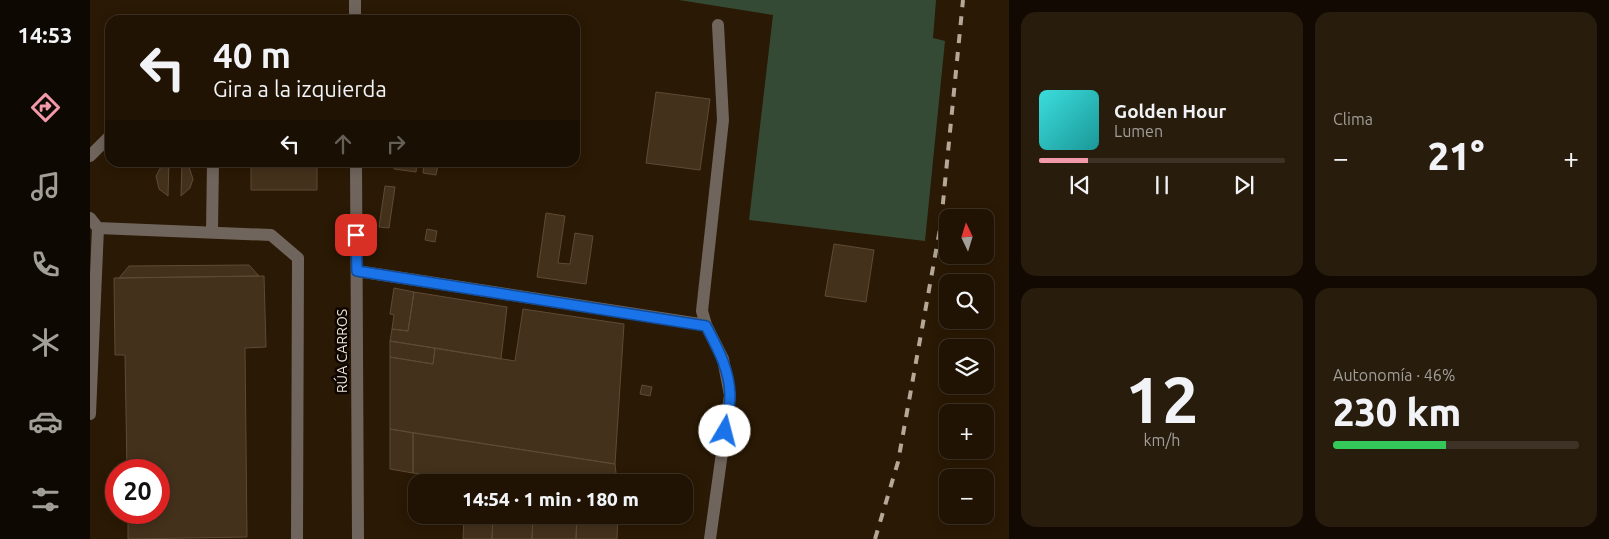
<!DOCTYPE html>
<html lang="es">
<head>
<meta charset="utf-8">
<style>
  :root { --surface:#201303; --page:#281c0d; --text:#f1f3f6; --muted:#a29e9a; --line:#3d3225; --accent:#f39aaa }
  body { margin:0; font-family:Ubuntu,sans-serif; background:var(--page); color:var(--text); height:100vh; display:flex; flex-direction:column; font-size:19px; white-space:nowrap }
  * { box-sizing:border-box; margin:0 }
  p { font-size:16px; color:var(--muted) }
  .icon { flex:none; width:28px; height:28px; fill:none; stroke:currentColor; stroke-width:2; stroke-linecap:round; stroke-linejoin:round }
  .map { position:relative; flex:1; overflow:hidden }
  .drawer { display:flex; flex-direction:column; gap:12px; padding:12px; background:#120a02; width:600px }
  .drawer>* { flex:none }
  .top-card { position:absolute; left:15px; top:15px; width:475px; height:152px; border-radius:15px; box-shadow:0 2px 12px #0003,0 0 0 1px var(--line); background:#201303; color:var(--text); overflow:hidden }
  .needle { width:32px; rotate:356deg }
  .buttons { position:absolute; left:849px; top:209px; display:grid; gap:10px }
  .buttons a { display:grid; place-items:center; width:55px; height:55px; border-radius:10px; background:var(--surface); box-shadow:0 2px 12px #0003,0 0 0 1px var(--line); font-size:25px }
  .speed { position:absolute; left:15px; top:459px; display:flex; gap:10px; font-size:25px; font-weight:700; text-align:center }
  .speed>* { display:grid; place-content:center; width:65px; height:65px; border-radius:50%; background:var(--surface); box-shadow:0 2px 12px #0003,0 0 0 1px var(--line); line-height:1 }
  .speed .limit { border:8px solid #d22; background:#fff; color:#111 }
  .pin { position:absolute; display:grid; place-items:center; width:42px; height:42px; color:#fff; margin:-21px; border-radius:10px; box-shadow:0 2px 8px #0006 }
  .me { position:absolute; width:55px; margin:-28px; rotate:8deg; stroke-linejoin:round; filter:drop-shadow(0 0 4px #0008) }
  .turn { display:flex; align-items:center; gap:18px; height:105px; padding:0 25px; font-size:22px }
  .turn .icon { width:65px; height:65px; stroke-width:2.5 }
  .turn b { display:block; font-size:35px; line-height:42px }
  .lanes { display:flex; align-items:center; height:48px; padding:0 25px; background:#0003; justify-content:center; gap:25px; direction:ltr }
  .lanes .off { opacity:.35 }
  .big { font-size:38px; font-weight:800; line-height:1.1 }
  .drawer .card { flex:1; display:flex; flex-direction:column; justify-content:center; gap:8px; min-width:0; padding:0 18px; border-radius:15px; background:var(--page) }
  .drawer .dial { align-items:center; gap:0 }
  .dial b { font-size:65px; line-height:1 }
  .song { display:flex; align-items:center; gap:15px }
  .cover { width:60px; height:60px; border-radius:8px; background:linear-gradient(135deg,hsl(180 70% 55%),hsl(180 70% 35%)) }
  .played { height:5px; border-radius:2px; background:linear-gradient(90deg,var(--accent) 20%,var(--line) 20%) }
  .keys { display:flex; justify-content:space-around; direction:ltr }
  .heat { display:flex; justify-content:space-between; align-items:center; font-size:28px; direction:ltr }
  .charge { height:8px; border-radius:4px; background:linear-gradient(90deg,#34c759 46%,var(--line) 0) }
  .drawer .tiles { flex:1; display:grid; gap:12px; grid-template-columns:repeat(2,1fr) }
  .trip { position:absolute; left:318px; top:474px; width:285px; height:50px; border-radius:15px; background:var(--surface); box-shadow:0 2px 12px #0003,0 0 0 1px var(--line); font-weight:800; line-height:50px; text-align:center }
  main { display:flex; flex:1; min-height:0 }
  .tab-bar { display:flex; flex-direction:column; width:90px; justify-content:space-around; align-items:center; background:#0d0801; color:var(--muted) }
  .tab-bar .icon { width:35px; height:35px }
  .tab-bar .active { color:var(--accent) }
  .tab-bar b { font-size:22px; color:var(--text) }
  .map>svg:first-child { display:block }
</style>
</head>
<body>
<main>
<nav class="tab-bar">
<b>14:53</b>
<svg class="icon active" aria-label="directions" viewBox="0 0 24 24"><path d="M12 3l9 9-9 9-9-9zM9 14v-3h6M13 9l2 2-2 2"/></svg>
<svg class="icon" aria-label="music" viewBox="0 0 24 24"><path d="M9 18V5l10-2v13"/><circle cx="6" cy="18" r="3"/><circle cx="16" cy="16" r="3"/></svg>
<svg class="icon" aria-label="phone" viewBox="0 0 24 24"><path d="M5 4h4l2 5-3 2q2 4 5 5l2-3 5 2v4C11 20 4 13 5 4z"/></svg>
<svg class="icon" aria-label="climate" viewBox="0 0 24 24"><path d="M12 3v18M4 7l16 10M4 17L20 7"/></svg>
<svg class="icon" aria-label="car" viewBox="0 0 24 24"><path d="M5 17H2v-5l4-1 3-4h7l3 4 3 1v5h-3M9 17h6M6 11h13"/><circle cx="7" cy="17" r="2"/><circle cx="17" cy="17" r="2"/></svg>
<svg class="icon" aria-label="filters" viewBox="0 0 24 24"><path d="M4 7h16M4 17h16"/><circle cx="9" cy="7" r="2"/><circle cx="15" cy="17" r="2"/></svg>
</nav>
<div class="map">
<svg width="919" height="539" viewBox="0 0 919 539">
  <rect width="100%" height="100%" fill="#2a1904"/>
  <path fill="#354a34" d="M 589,0 L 846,0 L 843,38 L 855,41 L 835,241 L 659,220 L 683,15 Z"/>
  <path fill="#43311b" stroke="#5f4b35" d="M 566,92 L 620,99 L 610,170 L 556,163 Z
    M 79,162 L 78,196 L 69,189 L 66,176 L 72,165 Z
    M 92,162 L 99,167 L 103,179 L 100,188 L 91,196 Z
    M 161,162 L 227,162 L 227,190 L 161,190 Z
    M 305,162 L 327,162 L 326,172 L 304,169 Z
    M 334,163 L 348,165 L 346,175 L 333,173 Z
    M 295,186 L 305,187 L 299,228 L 289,227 Z
    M 456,213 L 475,216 L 468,263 L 480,264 L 485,233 L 503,236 L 496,284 L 447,277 Z
    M 337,229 L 347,231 L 345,242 L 335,240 Z
    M 744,244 L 784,250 L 776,302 L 735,296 Z
    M 159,265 L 169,276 L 29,278 L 39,266 Z
    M 174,276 L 176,347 L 155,348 L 157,537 L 38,539 L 38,512 L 69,512 L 69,470 L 37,470 L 35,355 L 25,355 L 24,278 Z
    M 304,288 L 324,292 L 318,331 L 302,329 L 304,315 L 300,314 Z
    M 324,292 L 417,307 L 411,359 L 300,341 L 302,329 L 318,331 Z
    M 433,309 L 534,324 L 525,464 L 300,429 L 300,357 L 343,364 L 345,348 L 425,361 Z
    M 300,341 L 345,348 L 343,364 L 300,357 Z
    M 552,385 L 562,387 L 560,396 L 550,394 Z
    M 300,429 L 323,433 L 323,473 L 300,469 Z
    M 323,433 L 525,464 L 527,482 L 379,482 L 323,473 Z
    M 374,515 L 403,515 L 402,539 L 373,539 Z
    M 403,515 L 443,515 L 442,539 L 402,539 Z
    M 443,515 L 487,515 L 486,539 L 442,539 Z
    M 487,515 L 528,515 L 527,539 L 486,539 Z"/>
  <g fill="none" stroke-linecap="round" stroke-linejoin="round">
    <path stroke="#70655c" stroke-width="12" d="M 265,0 L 265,20
      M 0,156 L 20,136
      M 266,162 L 268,539
      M 0,218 L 8,228 L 0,414
      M 8,228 L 181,235 L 208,258 L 207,539
      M 122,232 L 123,162
      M 267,271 L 616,325
      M 620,539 L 640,395 L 633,359 L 616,325 L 612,311 L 633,120 L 628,25"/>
    <path stroke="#b5a898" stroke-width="4" stroke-dasharray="9 9" stroke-linecap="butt" d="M 785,539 L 808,462 L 851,223 L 873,0"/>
  </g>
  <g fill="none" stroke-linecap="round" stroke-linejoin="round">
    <g stroke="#114b97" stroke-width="12">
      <path id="route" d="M 266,235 L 267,271 L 616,326 C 627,347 640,370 640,396 C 640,407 637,420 635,431"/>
    </g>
    <use href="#route" stroke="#1a73e8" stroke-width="9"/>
  </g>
  <g text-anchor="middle" stroke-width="5" stroke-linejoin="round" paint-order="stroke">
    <g font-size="14" fill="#efe3d6" stroke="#0d0601">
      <text transform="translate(252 351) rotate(-90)" y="5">RÚA CARROS</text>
    </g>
  </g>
</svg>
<div class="buttons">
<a><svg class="needle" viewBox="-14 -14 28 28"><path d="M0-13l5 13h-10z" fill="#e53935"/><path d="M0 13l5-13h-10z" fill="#a29e9a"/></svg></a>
<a><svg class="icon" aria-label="search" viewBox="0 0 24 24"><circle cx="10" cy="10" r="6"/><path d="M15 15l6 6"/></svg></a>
<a><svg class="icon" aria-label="layers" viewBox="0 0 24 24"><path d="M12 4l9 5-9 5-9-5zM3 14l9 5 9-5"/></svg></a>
<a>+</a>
<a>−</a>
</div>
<div class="speed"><div class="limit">20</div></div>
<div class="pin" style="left:266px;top:235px;background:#d93025"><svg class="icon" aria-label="arrive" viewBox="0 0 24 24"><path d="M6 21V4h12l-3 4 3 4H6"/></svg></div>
<svg class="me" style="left:635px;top:431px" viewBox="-20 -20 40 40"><circle r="19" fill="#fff"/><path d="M0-13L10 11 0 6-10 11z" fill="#1a73e8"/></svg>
<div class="trip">14:54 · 1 min · 180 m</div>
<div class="top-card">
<div class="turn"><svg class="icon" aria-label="left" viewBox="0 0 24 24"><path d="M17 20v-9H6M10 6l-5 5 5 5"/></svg><div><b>40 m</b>Gira a la izquierda</div></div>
<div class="lanes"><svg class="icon" aria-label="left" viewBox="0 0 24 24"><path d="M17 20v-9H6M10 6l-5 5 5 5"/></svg><svg class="icon off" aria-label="ahead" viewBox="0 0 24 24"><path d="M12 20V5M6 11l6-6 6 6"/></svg><svg class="icon off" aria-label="right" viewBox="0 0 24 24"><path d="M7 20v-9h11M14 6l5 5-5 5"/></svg></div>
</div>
</div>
<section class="drawer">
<div class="tiles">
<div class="card">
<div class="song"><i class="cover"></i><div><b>Golden Hour</b><p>Lumen</p></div></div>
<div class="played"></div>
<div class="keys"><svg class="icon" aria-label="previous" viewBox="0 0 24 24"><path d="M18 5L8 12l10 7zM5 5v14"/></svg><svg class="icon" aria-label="pause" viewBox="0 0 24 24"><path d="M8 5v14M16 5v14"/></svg><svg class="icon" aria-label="next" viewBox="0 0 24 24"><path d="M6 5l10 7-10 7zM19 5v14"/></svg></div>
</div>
<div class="card"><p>Clima</p>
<div class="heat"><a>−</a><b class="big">21°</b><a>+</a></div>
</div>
<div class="card dial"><b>12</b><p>km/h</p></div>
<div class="card"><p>Autonomía · 46%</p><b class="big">230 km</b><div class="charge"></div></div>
</div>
</section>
</main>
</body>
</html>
